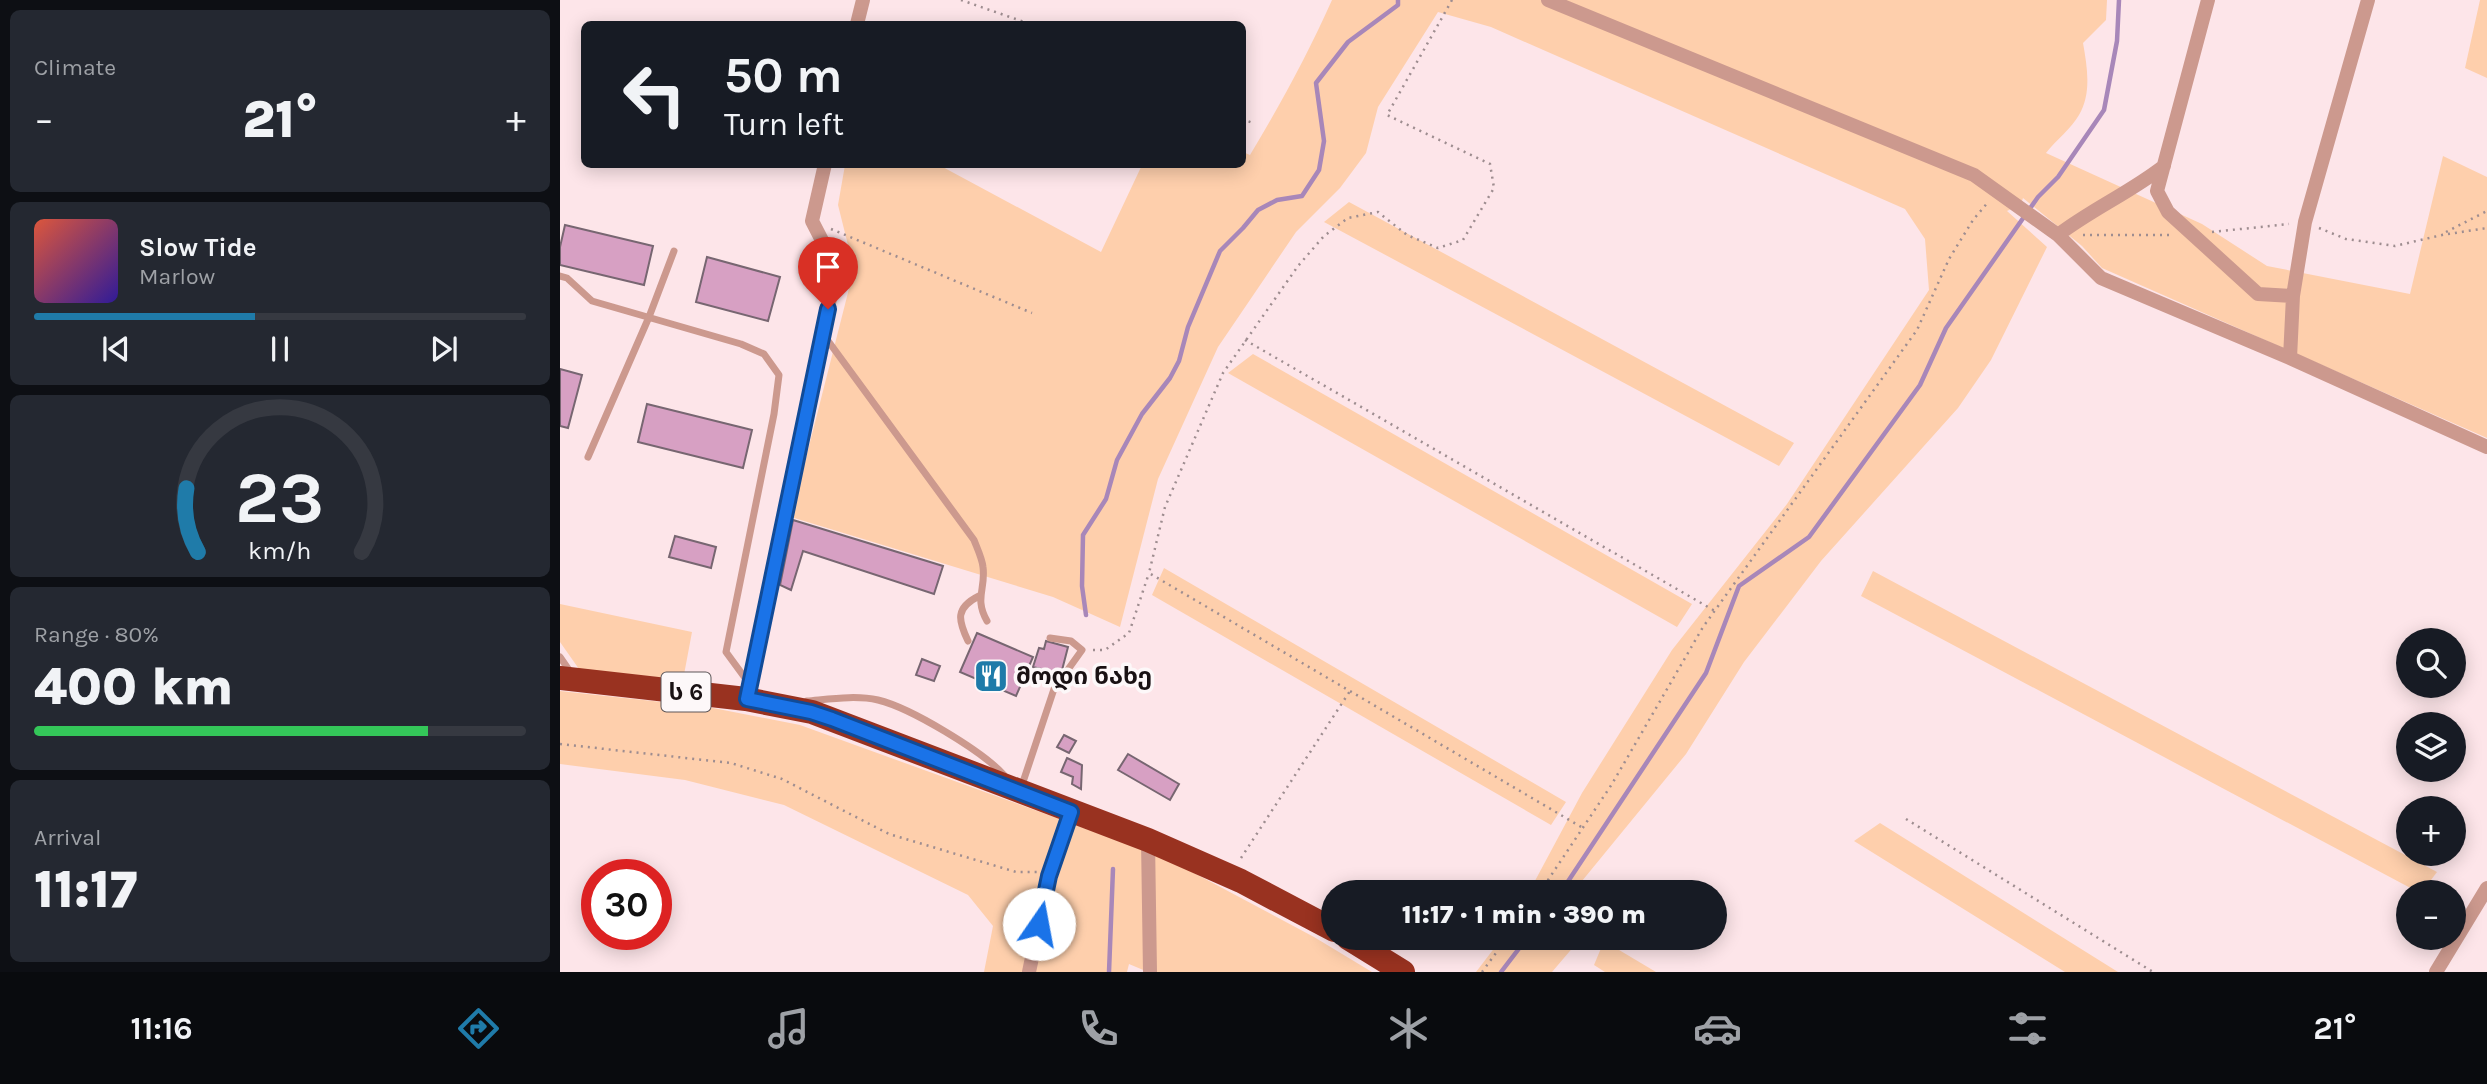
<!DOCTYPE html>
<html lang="en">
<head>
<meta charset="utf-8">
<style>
  :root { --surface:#171b24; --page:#242831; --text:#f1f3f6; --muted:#9ea1a6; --line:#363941; --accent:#1f7ba9 }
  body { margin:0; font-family:Karla,"Noto Sans Georgian",sans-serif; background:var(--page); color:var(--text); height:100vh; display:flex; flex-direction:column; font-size:26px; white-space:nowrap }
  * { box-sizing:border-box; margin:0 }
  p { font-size:23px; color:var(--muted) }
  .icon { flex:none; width:38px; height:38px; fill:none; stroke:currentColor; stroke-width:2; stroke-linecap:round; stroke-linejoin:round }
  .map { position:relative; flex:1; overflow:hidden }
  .drawer { display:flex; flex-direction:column; gap:10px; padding:10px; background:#0d0f14; width:560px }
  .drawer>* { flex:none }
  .top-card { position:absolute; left:21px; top:21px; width:665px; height:147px; border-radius:10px; box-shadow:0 4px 18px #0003; background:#171b24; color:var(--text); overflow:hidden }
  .controls { position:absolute; left:1836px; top:628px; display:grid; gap:14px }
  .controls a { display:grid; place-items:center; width:70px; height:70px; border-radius:50%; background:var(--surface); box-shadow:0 4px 18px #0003; font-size:35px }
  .speed { position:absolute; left:21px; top:859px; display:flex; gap:14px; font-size:35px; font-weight:700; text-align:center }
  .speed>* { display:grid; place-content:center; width:91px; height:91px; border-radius:50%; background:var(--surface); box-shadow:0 4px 18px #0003; line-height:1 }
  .speed .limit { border:10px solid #d22; background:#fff; color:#111 }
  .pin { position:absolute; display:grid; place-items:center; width:60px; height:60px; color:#fff; margin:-72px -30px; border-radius:50% 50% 50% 0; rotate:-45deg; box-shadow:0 0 7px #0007 }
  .pin .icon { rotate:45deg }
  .me { position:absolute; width:77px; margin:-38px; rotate:12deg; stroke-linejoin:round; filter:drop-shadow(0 0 5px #0008) }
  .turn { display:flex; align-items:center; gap:24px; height:147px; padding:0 28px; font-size:32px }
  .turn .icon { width:91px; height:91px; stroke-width:2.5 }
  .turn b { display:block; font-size:49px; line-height:60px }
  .big { font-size:52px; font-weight:800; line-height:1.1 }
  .drawer .widget { flex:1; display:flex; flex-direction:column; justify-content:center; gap:10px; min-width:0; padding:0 24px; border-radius:10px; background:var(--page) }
  .drawer .dial { align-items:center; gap:0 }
  .dial svg { height:182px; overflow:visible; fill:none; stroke:var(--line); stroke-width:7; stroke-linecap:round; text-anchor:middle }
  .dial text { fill:var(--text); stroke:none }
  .song { display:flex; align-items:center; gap:21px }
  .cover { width:84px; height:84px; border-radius:10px; background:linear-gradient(135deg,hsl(10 70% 55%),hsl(250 70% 35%)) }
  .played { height:7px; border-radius:4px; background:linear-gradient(90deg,var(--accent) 45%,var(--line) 45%) }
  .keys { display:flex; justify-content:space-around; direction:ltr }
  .heat { display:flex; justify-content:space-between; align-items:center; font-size:38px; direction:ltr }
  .charge { height:10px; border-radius:5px; background:linear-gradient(90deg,#34c759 80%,var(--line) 0) }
  .trip { position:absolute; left:761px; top:880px; width:406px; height:70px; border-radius:35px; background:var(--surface); box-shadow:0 4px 18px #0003; font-weight:800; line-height:70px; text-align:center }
  .tab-bar { display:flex; height:112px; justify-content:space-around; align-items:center; background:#090b0e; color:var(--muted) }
  .tab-bar .icon { width:49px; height:49px }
  .tab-bar .current { color:var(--accent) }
  .tab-bar b { font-size:32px; color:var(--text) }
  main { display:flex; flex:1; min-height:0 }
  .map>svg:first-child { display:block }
</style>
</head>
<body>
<main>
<section class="drawer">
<div class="widget"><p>Climate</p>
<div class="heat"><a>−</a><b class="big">21°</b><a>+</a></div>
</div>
<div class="widget">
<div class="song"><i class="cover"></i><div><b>Slow Tide</b><p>Marlow</p></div></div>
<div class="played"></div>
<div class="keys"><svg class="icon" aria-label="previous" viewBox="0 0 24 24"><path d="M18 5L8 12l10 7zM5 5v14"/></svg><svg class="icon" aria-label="pause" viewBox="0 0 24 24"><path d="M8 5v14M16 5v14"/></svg><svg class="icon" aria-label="next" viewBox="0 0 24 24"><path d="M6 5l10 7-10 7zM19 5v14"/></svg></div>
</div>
<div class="widget dial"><svg viewBox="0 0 100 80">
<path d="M14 69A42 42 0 1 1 86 69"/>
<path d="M14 69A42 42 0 0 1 9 41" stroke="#1f7ba9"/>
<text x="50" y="56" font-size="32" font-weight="700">23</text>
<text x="50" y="72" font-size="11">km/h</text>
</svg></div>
<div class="widget"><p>Range · 80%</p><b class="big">400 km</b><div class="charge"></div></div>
<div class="widget"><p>Arrival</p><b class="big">11:17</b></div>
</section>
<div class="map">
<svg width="1927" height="972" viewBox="0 0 1927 972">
  <rect width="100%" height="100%" fill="#fde5e9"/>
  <path fill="#fecfac" d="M 772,0 L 1547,0 L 1546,20 L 1523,43 C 1527,66 1532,93 1519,115 C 1511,129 1496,140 1486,153 L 1642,224 L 1707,266 L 1850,294 L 1883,156 L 1927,177 L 1927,438 L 1542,268 L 1522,246 L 1463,198 L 1461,204 L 1447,211 L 1487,247 L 1431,360 L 1398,408 L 1261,561 L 1184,662 L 1126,754 L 1013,892 L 969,892 L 1022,793 L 1112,650 L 1227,504 L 1369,290 L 1365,239 L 1345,209 L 931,27 L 878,12 L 818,107 L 806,153 L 780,188 L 736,232 L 658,347 L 598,479 L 560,627 L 493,597 L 231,517 L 294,269 L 278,205 L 285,165 L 379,165 L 541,252 L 582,165 L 682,164 L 683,152 L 690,155 C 720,105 748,54 772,0 Z
    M 1920,0 L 1927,0 L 1927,78 L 1905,68 Z
    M 789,202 L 1234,443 L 1219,466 L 764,222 Z
    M 693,354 L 1132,604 L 1117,627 L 668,373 Z
    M 604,568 L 1006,802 L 991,825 L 592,595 Z
    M 1313,571 L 1877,872 L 1862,892 L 1858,892 L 1301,596 Z
    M 0,604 L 132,632 L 123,680 L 19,669 L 0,642 Z
    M 0,691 L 148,707 L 240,725 L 604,857 L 754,937 L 812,972 L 588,972 L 569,964 L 567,972 L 424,972 L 433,926 L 408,895 L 224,805 L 125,780 L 0,764 Z
    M 1320,823 L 1558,972 L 1505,972 L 1294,841 Z
    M 942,938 L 1021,938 L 992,972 L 916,972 Z
    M 1044,941 L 1096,972 L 1045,972 L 1034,965 Z"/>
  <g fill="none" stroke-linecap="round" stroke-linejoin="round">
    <path stroke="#a887b9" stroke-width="4.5" d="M 526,615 L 522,586 L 523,535 L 546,499 L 557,460 L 582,414 L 610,378 L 619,361 L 628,327 L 660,251 L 683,228 L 698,210 L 717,200 L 742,196 L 759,170 L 764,141 L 756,83 L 788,42 L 838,5 L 838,0
      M 1001,892 L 1146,673 L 1179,586 L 1249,537 L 1360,385 L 1386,328 L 1478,197 L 1498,177 L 1544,110 L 1557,41 L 1559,0
      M 549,972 L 553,869
      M 941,972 L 967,938"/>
  </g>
  <path fill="#d7a0c3" stroke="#776671" stroke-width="2" d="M 5,225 L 93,246 L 84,285 L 0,265 L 0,247 Z
    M 147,257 L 220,277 L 208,321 L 136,302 Z
    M 0,369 L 22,375 L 8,428 L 0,426 Z
    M 87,404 L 192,430 L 183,468 L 78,442 Z
    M 233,520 L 383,566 L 374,594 L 243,551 L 231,590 L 220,585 Z
    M 115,536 L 156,547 L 151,568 L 109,557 Z
    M 417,633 L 473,657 L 456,696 L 400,672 Z
    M 486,641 L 508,647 L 501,674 L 473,667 L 479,648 L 484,649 Z
    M 362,659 L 380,666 L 374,681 L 356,675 Z
    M 504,735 L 516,741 L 509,753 L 497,747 Z
    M 568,754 L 619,784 L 610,800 L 558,770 Z
    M 507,758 L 522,765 L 521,789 L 512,784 L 513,777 L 501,772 Z"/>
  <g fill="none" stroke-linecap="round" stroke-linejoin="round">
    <path stroke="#9e8d90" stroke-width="2.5" stroke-dasharray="2 5" stroke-linecap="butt" d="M 401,0 L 470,24
      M 892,0 L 827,115 L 930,164 L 934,188 L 903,240 L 878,248 L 847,235 L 818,212 L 788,218 L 764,236 L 738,266 L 663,373 L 605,507 L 589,573 L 1023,828
      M 682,119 L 693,123
      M 1759,228 L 1786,239 L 1835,246 L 1882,235 L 1927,228
      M 271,229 L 472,313
      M 1652,232 L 1729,224
      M 1886,232 L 1927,211
      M 1523,235 L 1611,235
      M 685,340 L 1155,611
      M 533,650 L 545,650 L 569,633 L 589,573
      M 0,744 L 171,763 L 222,779 L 329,834 L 456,872 L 477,872
      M 1346,819 L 1593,972
      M 681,858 L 790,691
      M 980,892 L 1052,784 L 1143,627 L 1357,330 L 1389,259 L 1413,220 L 1429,201
      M 922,972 L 947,938"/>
    <path stroke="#cc998e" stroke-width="7" d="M 0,276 L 7,278 L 32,301 L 181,344 L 204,354 L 219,375 L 214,414 L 166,652 L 188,682
      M 263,334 L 414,540 C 417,548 422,558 423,567 C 426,589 414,598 427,621
      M 28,457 L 89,317 L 114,251
      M 408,641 C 398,620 395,608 419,596
      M 0,657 L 11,673
      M 247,701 C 270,699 296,695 318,700 C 351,708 422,751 444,775
      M 461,788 L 494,689 L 522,650 L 511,641 L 490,638"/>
    <path stroke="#cc998e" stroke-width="14" d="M 988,0 L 1414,175 L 1498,235 L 1541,278 L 1730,358 L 1927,447
      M 1648,0 L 1597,191 L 1608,212 L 1698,294 L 1733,296
      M 297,24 L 303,0
      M 1498,235 C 1532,209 1571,192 1604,166
      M 1730,358 L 1733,296 L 1745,222 L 1808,0
      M 186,699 L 273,284 L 270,256 L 252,221 L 265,164
      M 588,840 L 590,972
      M 469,972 L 489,876 L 511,812
      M 1876,972 L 1927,888"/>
    <path stroke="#993220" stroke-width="24" d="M 0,678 L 186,699 L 252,712 L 588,840 L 681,881 L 774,930
      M 788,938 L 843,972"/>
  </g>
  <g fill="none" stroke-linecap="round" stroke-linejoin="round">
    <g stroke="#114b97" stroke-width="18">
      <path id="route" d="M 268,309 L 187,699 L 251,712 L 272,719 L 511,812 L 489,876 L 479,924"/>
    </g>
    <use href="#route" stroke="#1a73e8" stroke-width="12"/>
  </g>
  <defs>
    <g id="restaurant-square" transform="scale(1.75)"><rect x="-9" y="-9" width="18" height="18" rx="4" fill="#1f7ba9" stroke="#fdf8f9"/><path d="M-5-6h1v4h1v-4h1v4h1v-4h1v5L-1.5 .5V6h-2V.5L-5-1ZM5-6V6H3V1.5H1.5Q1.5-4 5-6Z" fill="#fff"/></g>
  </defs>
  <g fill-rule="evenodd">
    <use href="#restaurant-square" x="431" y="676"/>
  </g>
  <g text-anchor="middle" stroke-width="7" stroke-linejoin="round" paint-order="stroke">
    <rect fill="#fdf8f9" stroke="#5d5658" stroke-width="2" x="101.5" y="672.5" width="49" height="39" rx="5"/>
    <g font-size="23" font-weight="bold" fill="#191113">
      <text x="126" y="700">ს 6</text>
    </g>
    <g font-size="24" font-weight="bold" fill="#191113" stroke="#fdf8f9" text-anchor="start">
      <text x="456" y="684">მოდი ნახე</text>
    </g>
  </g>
</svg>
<div class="controls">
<a><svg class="icon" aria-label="search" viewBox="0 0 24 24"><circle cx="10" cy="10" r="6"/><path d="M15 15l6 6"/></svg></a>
<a><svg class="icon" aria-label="layers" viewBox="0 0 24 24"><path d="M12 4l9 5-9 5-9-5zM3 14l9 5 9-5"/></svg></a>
<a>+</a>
<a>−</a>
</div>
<div class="speed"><div class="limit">30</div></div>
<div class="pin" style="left:268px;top:309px;background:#d93025"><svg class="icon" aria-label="arrive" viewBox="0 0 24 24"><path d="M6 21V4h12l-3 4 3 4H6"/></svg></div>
<svg class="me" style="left:479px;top:924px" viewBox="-20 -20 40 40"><circle r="19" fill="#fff"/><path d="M0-13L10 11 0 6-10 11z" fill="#1a73e8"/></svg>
<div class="trip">11:17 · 1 min · 390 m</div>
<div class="top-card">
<div class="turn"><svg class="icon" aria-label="left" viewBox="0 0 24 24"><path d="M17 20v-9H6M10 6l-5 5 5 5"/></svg><div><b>50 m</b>Turn left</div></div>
</div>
</div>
</main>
<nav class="tab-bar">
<b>11:16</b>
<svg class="icon current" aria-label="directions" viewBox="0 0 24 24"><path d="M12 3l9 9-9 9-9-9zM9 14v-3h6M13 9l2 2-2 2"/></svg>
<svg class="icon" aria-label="music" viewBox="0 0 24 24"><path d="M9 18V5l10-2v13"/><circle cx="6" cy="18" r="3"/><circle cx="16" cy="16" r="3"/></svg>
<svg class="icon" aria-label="phone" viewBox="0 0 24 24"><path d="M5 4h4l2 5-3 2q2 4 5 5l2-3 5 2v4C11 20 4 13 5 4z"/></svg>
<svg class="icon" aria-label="climate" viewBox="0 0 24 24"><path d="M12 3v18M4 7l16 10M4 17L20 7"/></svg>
<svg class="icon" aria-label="car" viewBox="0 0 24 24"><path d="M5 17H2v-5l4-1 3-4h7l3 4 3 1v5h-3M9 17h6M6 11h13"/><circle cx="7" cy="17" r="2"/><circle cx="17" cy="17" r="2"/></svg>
<svg class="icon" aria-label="filters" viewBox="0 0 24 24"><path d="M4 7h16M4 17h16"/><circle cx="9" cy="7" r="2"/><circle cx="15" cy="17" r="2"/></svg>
<b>21°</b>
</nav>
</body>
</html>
